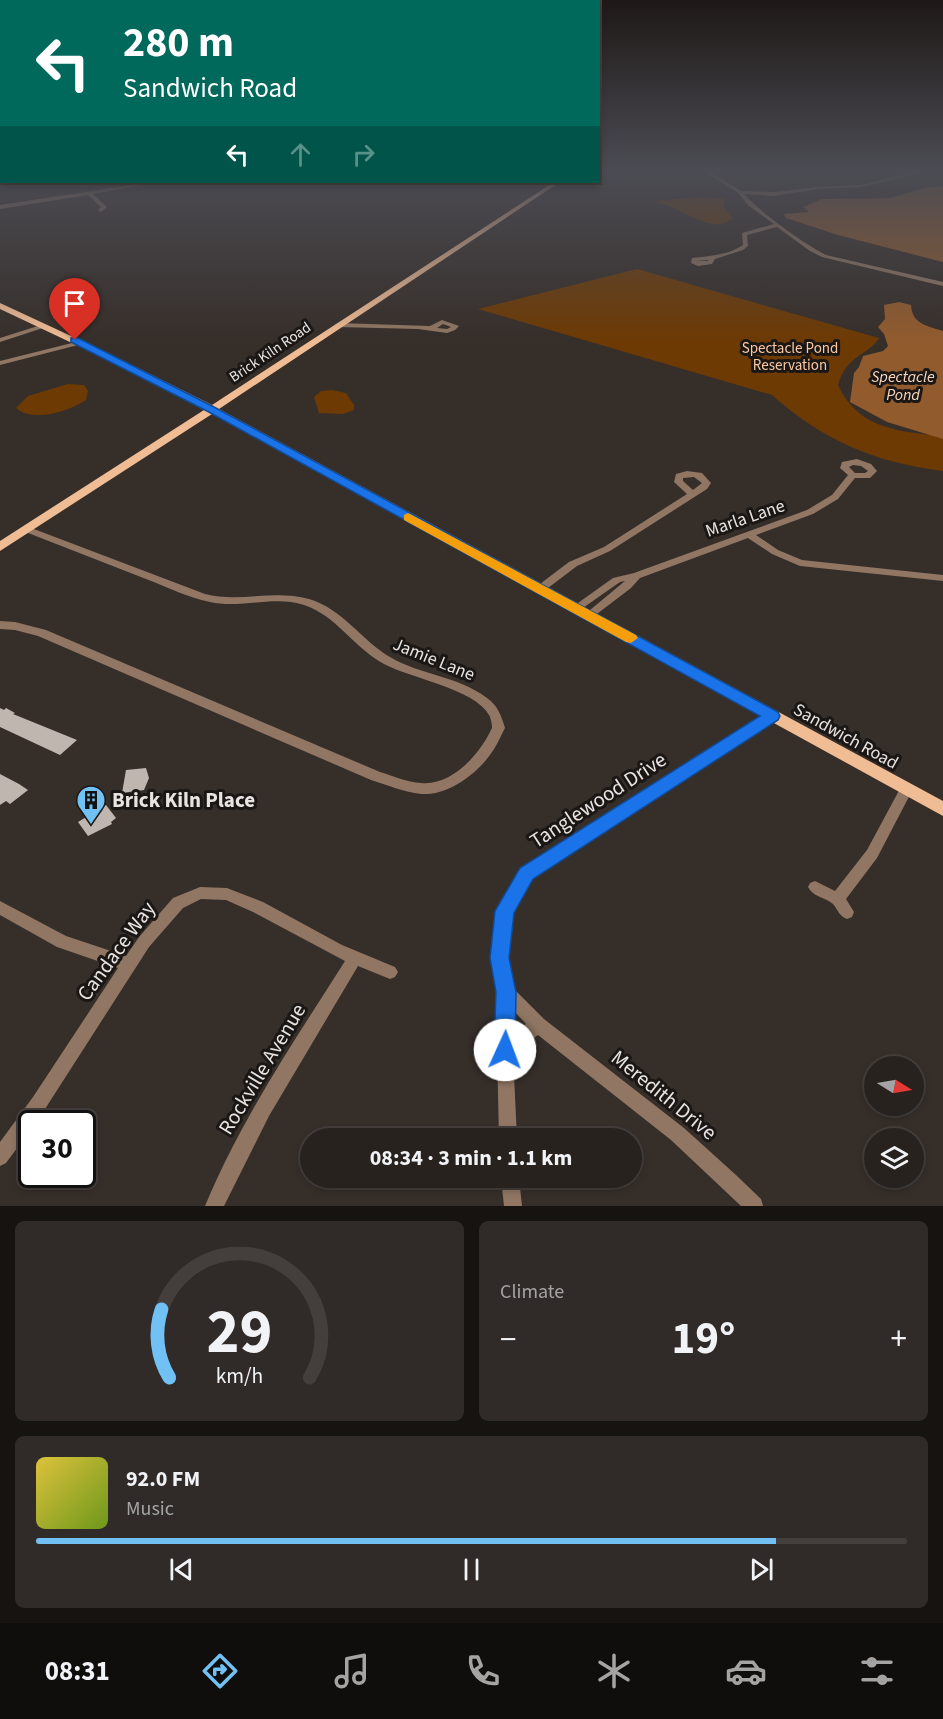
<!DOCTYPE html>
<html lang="en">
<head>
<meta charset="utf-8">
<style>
  :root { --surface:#28221f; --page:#302a28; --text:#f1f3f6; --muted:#a5a4a4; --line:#443f3d; --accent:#71c1f5 }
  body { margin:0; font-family:"Source Sans 3",sans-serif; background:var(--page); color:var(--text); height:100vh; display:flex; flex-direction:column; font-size:22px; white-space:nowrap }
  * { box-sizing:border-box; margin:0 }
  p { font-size:20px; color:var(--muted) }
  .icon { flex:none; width:33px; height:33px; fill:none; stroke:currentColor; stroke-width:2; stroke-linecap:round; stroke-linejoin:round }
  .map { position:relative; height:1206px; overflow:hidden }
  .drawer { display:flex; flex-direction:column; gap:15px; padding:15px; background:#161311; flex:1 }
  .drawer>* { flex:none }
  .hud { position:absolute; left:0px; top:0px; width:600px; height:183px; box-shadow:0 3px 9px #0003,0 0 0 2px var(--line); background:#00695c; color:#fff; overflow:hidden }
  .needle { width:39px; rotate:101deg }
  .buttons { position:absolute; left:864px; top:1056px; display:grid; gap:12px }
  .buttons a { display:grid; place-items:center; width:60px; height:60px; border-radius:50%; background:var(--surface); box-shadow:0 3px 9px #0003,0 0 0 2px var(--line); font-size:30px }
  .speed { position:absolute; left:18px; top:1110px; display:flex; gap:12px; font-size:30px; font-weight:700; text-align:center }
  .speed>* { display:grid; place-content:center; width:78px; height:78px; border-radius:50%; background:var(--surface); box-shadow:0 3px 9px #0003,0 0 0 2px var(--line); line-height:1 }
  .speed .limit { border:3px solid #111; border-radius:9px; background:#fff; color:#111 }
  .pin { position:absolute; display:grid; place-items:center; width:51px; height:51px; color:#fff; margin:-62px -26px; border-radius:50% 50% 50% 0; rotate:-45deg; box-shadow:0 0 6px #0007 }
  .pin .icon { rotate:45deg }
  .me { position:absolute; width:66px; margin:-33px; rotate:2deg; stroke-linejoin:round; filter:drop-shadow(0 0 4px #0008) }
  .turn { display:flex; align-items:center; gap:21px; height:126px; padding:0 24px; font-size:27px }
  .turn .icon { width:78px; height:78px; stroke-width:2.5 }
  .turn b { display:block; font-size:42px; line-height:51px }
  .lanes { display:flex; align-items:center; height:57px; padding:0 24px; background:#0003; justify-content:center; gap:30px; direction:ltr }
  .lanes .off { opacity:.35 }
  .big { font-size:45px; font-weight:700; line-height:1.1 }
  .drawer .tile { flex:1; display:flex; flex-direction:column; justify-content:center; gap:9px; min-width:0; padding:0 21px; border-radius:9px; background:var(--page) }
  .drawer .dial { align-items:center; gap:0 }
  .dial svg { height:156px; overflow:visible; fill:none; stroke:var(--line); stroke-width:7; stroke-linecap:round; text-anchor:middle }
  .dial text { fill:var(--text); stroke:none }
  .song { display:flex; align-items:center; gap:18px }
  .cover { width:72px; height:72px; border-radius:9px; background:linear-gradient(135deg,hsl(50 70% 55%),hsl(80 70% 35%)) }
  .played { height:6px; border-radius:3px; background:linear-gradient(90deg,var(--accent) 85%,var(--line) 85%) }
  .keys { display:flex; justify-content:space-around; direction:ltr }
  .heat { display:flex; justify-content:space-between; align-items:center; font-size:33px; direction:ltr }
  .drawer .tiles { flex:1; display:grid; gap:15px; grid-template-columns:1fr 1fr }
  .tile:last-child { grid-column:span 2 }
  .trip { position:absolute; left:300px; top:1128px; width:342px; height:60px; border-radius:30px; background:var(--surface); box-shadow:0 3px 9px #0003,0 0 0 2px var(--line); font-weight:700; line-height:60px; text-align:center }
  .tab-bar { display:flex; height:96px; justify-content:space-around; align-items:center; background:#100e0c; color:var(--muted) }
  .tab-bar .icon { width:42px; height:42px }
  .tab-bar .active { color:var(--accent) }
  .tab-bar b { font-size:27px; color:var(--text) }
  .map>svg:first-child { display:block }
</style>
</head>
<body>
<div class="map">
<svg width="943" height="1206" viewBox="0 0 943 1206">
  <rect width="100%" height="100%" fill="#362e29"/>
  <path fill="#6d3a04" d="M 697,197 L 725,199 L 723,206 L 733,218 C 718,233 693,217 678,210 C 671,206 662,205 655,201 Z
    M 637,269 L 879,338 C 868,356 847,354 838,385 C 858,429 900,432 943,436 L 943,471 C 876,463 822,440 772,395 L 478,309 Z
    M 68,384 L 84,385 L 88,391 L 86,400 C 69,411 34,423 16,408 L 28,396 Z
    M 332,390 L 346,393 L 354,405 L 354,410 L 343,414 L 319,413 L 314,397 L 321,391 Z"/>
  <path fill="#915b2d" d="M 943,186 L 943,262 L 838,235 L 786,218 L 784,214 L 809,212 L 803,207 L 822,199 L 891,198 L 924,188 Z
    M 899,302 L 911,305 C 912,324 927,326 943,331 L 943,439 L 887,422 L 850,402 L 854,373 L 859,367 L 863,356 L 883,351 L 888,346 L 884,334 L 878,327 L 885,319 L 884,305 Z"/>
  <path fill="#bfb6af" d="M 0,708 L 4,710 L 6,708 L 15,713 L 13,714 L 77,740 L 60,755 L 0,727 Z
    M 146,768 L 149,778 L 144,790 L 122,793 L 126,770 Z
    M 0,774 L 19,784 L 28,790 L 10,804 L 6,801 L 0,805 Z
    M 106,805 L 116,818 L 111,822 L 112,824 L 88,836 L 78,822 Z"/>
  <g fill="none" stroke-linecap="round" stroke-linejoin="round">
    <path fill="#907663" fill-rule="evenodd" d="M 705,172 L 711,172 L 741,191 L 774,192 L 819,187 L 861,185 L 915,172 L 925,172 L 861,187 L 819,189 L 774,196 L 744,194 C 761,213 803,243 826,255 L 943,282 L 943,286 L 822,257 L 810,251 L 777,227 L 747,235 L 748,246 L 743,250 L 715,259 L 712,264 L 698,266 L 691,263 L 692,258 C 709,256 729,255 743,245 L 742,233 L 774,224 L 749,206 L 738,193 ZM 708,260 L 708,261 L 696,261 Z
      M 151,182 L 159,182 L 93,194 L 107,207 L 101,212 L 98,210 L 101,207 L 88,195 L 0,209 L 0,205 Z
      M 442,320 L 459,326 L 455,330 L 447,333 L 418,329 L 338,327 L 335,325 L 338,323 L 430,326 ZM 443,324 L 451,327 L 447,329 L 437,328 Z
      M 44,324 L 47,326 L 46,327 L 0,342 L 0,338 Z
      M 80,341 L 82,342 L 82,344 L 0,365 L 0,361 Z
      M 857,459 L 871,464 L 877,471 L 870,478 L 855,478 L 838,499 L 813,514 L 756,535 L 778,550 L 802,560 L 943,575 L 943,581 L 800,566 L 772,554 L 748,538 L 640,578 L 631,588 L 593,617 L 585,617 L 584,615 L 625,581 L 620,582 L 580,610 L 576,611 L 571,608 L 613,578 L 634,573 L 807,510 L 832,495 L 848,475 L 840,468 L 842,462 ZM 853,465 L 861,466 L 868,471 L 865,473 L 855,473 L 849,467 Z
      M 687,471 L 702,473 L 711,483 L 707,489 L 610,551 L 577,566 L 544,591 L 536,591 L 535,589 L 536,587 L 569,562 L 604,547 L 687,494 L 674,482 L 676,474 ZM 694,477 L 702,483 L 693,490 L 683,481 L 683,478 Z
      M 26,526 L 205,594 C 239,603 274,589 309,599 C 343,609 361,640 390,657 C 420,675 458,676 487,698 C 498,706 501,715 505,728 C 501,735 498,743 494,749 C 480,772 449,796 421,794 C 404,792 387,785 371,780 L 38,636 L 15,630 L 0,629 L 0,621 L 15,622 L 46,630 L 380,772 C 393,776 407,782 421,783 C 452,786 480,754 492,728 C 492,725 491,718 489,715 C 475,689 410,678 384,664 C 354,648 337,616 304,605 C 274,595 241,609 210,602 C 187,597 167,587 146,579 C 105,563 64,547 23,531 L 21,529 L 23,527 Z
      M 773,712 L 777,713 L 779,716 L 777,719 L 583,842 L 531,877 L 521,892 L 512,911 L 507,958 L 513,988 L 544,1019 L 684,1128 L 736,1175 L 761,1199 L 763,1206 L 741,1206 L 671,1140 L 538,1035 L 513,1054 L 517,1138 L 499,1138 L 497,1050 L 498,992 L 491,958 L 498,911 L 511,884 L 521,869 L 573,834 ZM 514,1011 L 526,1024 L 513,1034 Z
      M 907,784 L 912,785 L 913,789 L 877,858 L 846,899 L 854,912 L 852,917 L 847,919 C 839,916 838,910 833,904 C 825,897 813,897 808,887 L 810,883 L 815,881 L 835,891 L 867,850 L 902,785 Z
      M 200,887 L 227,888 L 232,890 L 263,902 L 342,945 L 395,967 L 398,972 L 395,977 L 390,979 L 358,966 L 269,1116 L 224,1206 L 205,1206 C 241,1119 295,1040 345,961 L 253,912 L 226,900 L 201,899 L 183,908 L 149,947 L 45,1109 L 35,1124 L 32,1124 L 32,1128 L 6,1163 L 0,1166 L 0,1142 L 33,1097 L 118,968 L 57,947 L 0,915 L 0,901 L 66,936 L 126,956 L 139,937 L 173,898 Z
      M 501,1178 L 519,1178 L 522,1206 L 504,1206 Z"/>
    <path fill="#f0bc94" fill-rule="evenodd" d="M 554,182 L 560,182 L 219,409 L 943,801 L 943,816 L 212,414 L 0,551 L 0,541 L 204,410 L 106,359 L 0,309 L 0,303 L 112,355 L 212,405 Z"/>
  </g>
  <linearGradient id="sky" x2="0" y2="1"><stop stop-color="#1e1917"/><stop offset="0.5" stop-color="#4c4c54"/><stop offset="1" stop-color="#4c4c54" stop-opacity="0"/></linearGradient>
  <rect width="943" height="341" fill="url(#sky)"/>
  <path fill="#1a73e8" stroke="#114b97" stroke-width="1.5" d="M 71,338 L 78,338 L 214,407 L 778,712 L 780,716 L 778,720 L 533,879 L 514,913 L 509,958 L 516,992 L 515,1050 L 512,1057 L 505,1061 L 497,1057 L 494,1050 L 496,992 L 490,958 L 495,911 L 520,868 L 760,716 L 207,411 L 71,342 Z"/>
  <path fill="#f59e0b" d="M 408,513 L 636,635 L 638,638 L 631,643 L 626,642 L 404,520 L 404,515 Z"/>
  <defs>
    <g id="building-pin" transform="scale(1.5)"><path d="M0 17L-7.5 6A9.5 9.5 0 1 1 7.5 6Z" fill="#71c1f5" stroke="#1b1715"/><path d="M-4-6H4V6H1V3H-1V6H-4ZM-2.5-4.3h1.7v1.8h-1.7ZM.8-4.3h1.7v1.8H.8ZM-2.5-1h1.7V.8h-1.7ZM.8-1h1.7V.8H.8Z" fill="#111"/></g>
  </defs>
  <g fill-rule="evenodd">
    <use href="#building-pin" x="91" y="800"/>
  </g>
  <g text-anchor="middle" stroke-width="6" stroke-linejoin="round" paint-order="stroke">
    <g font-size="15" fill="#fbc9a4" stroke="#1b1715">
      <text x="790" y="353">Spectacle Pond<tspan x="790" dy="17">Reservation</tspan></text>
    </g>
    <g font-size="15" fill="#e9e4e1" stroke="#1b1715">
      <text transform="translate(270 352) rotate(-34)" y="5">Brick Kiln Road</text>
    </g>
    <g font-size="16" font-style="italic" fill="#f9d8bf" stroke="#1b1715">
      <text x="903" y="382">Spectacle<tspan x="903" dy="18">Pond</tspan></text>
    </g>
    <g font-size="18" fill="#e9e4e1" stroke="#1b1715">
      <text transform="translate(745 518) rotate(-19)" y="6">Marla Lane</text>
      <text transform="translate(434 659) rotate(22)" y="6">Jamie Lane</text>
      <text transform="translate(846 736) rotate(29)" y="6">Sandwich Road</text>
    </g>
    <g font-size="21" font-weight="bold" fill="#e9e4e1" stroke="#1b1715" text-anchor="start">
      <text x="112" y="807">Brick Kiln Place</text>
    </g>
    <g font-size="21" fill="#e9e4e1" stroke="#1b1715">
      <text transform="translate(598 800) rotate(-33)" y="7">Tanglewood Drive</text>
      <text transform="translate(116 951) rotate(-54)" y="7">Candace Way</text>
      <text transform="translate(262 1069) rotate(-59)" y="7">Rockville Avenue</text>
      <text transform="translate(664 1095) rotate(39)" y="7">Meredith Drive</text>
    </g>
  </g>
</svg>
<div class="buttons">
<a><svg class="needle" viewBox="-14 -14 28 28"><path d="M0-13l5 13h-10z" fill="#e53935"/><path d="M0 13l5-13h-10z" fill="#a5a4a4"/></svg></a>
<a><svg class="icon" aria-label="layers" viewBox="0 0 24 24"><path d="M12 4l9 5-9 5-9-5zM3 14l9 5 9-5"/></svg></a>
</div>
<div class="speed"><div class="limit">30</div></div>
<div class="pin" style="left:75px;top:340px;background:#d93025"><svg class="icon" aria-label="arrive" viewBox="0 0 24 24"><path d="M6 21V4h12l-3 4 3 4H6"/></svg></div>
<svg class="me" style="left:505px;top:1050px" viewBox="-20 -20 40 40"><circle r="19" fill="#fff"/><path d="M0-13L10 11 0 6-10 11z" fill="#1a73e8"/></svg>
<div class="trip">08:34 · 3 min · 1.1 km</div>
<div class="hud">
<div class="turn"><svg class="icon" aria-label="left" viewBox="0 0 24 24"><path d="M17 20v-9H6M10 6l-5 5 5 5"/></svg><div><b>280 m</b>Sandwich Road</div></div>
<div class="lanes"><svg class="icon" aria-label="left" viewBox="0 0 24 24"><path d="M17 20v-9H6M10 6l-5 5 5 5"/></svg><svg class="icon off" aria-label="ahead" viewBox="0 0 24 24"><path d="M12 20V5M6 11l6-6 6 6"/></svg><svg class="icon off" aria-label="right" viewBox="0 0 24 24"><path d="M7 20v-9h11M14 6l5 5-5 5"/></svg></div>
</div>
</div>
<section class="drawer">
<div class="tiles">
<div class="tile dial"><svg viewBox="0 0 100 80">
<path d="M14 69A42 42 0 1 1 86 69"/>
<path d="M14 69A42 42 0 0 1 10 34" stroke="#71c1f5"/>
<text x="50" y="56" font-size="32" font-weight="700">29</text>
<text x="50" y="72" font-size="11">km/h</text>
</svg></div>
<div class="tile"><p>Climate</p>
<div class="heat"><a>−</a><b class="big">19°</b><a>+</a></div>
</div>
<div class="tile">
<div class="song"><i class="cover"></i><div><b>92.0 FM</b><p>Music</p></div></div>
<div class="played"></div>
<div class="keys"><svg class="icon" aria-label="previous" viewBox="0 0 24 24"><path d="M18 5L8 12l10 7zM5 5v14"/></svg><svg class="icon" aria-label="pause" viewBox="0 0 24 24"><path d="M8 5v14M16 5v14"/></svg><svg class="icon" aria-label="next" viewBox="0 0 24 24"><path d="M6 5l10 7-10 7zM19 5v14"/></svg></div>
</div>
</div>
</section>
<nav class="tab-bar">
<b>08:31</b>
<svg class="icon active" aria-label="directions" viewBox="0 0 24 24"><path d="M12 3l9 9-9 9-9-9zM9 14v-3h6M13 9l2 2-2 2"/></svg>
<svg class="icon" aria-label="music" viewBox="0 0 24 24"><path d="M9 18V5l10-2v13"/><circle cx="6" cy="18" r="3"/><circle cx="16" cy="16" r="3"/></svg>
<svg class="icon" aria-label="phone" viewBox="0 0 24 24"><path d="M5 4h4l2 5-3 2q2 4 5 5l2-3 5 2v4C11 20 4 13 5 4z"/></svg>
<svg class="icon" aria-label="climate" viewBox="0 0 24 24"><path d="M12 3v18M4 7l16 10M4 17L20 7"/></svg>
<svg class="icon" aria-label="car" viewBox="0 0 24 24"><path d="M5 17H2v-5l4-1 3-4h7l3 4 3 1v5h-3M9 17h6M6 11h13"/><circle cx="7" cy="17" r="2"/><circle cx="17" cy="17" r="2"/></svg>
<svg class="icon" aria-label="filters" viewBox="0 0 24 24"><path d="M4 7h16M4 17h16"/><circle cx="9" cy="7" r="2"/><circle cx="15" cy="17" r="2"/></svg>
</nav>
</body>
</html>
